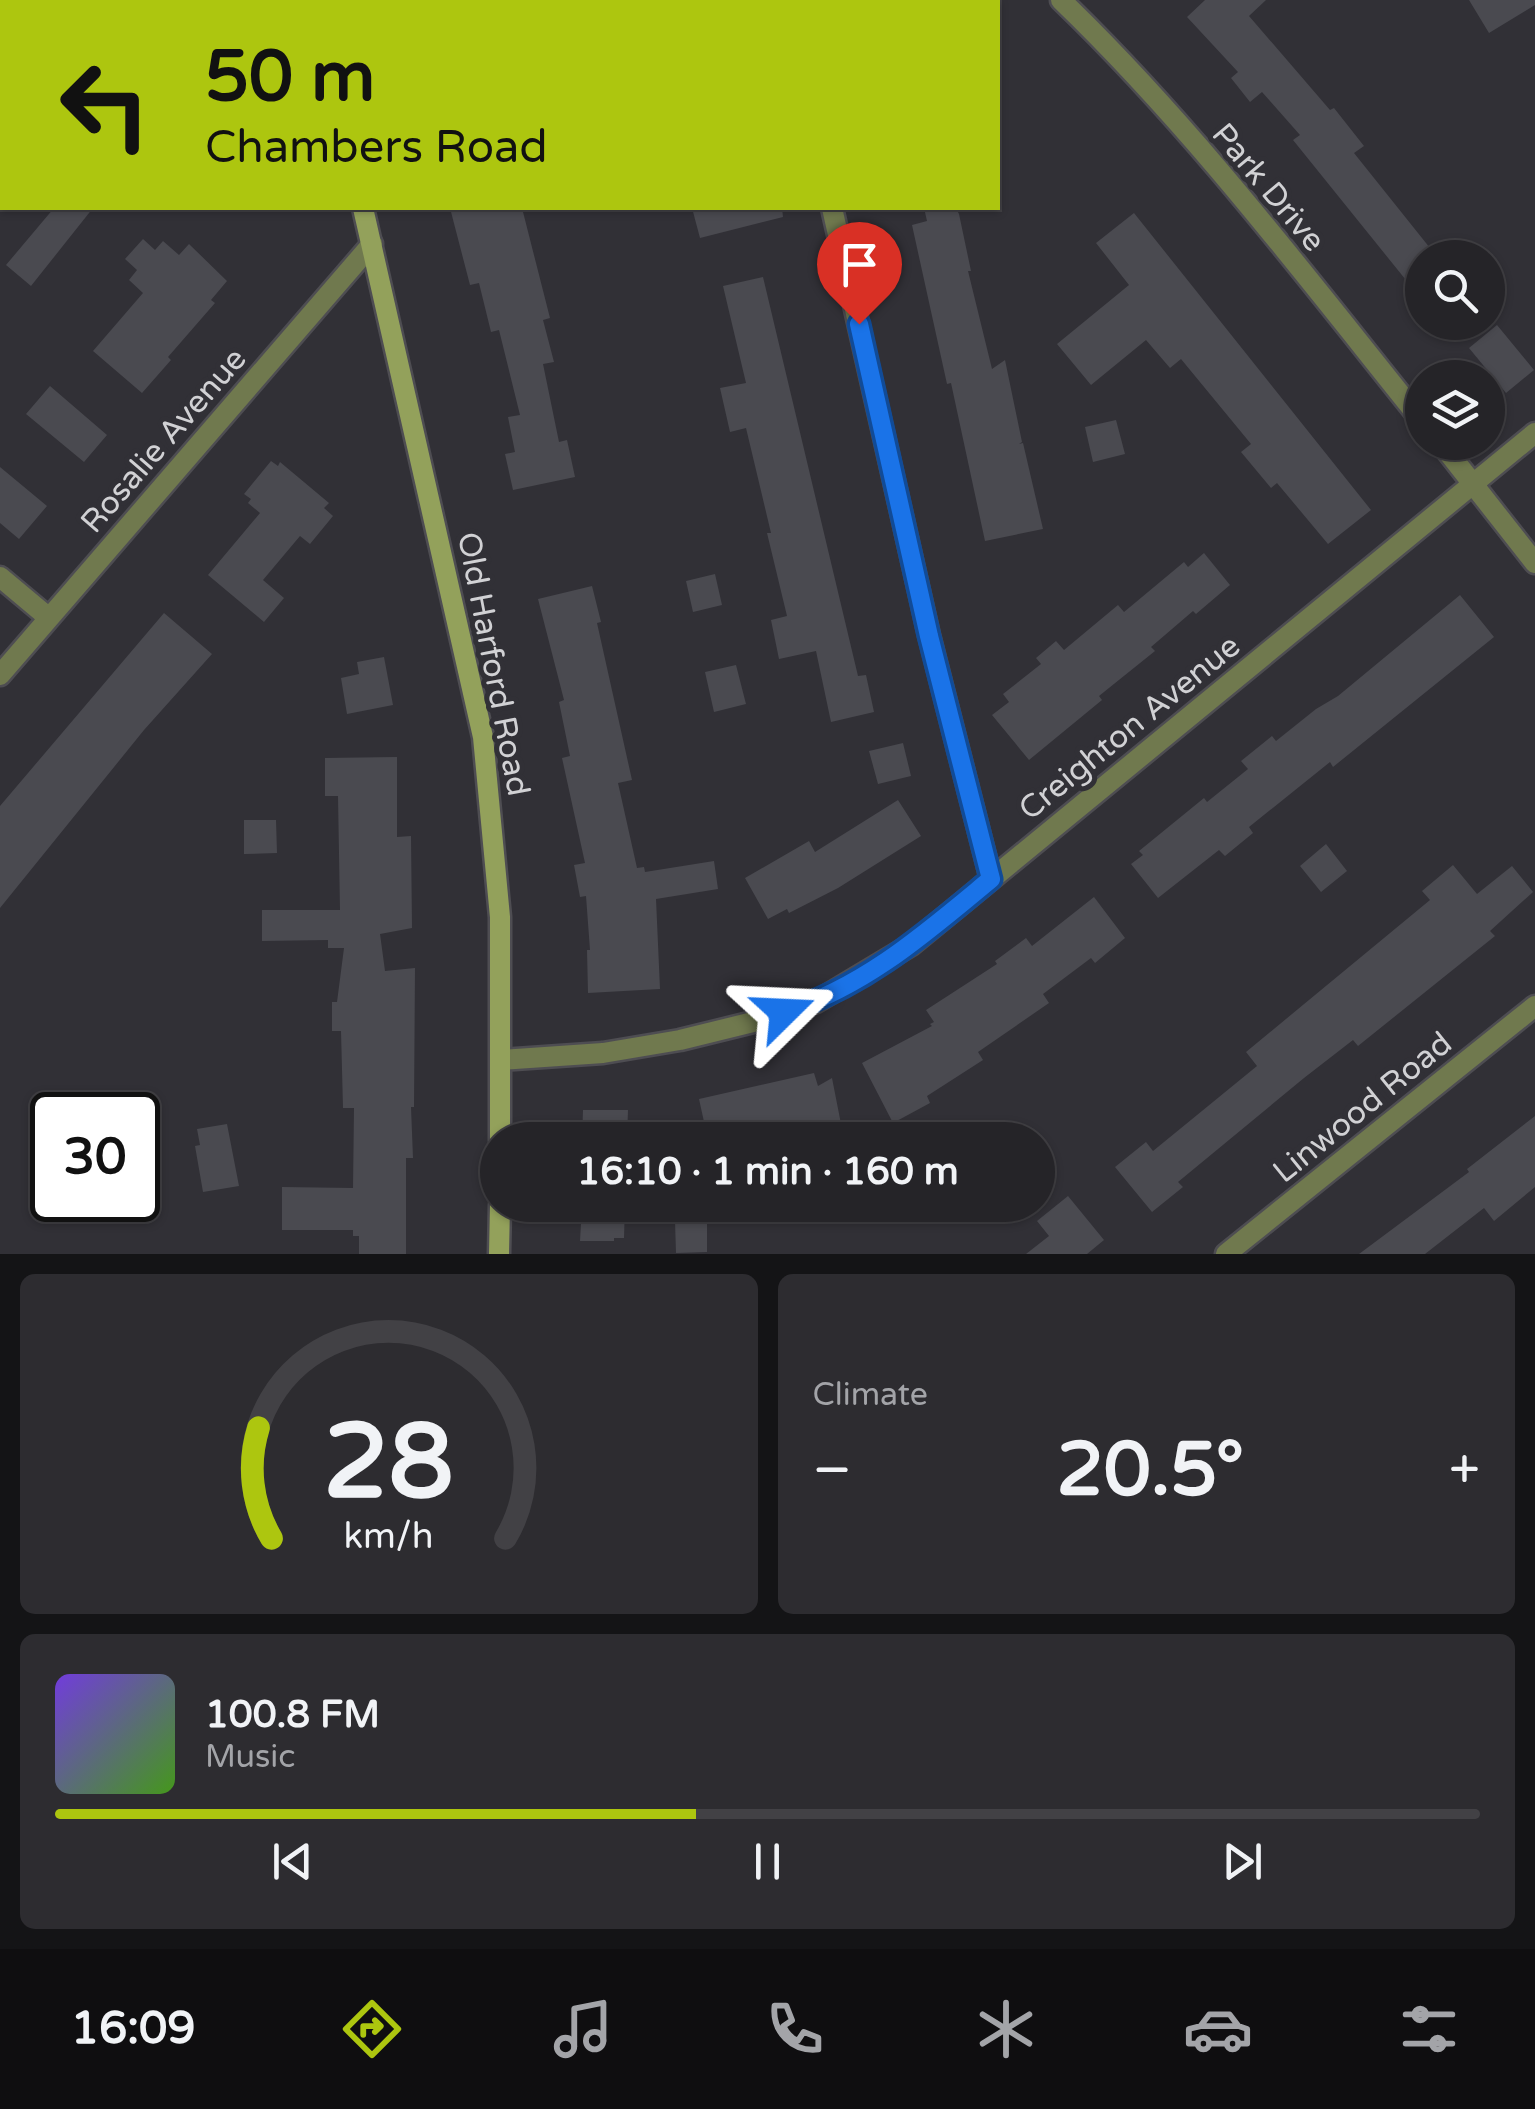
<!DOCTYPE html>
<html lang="en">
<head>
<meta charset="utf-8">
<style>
  :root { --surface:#252428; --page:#2d2c30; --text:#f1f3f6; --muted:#a3a4a8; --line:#424145; --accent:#adc60f }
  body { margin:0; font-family:"Varela Round",sans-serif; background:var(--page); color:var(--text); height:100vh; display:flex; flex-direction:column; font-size:38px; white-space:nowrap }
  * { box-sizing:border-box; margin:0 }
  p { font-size:32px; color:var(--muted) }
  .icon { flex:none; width:55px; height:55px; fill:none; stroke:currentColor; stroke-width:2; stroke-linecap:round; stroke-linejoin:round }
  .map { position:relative; height:1254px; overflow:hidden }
  .sheet { display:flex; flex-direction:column; gap:20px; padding:20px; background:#141416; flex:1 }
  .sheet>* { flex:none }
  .banner { position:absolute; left:0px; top:0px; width:1000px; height:210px; box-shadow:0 2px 8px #0004,0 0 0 2px var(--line); background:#adc60f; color:#111; overflow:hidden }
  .tools { position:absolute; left:1405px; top:240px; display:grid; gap:20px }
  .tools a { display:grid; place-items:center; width:100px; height:100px; border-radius:50%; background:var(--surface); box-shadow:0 2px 8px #0004,0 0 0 2px var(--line); font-size:50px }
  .speed { position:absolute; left:30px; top:1092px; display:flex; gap:20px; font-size:50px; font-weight:700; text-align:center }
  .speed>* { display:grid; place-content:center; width:130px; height:130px; border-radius:50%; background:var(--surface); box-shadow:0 2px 8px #0004,0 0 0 2px var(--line); line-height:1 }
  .speed .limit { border:5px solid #111; border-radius:15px; background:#fff; color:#111 }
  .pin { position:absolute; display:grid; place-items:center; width:85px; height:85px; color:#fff; margin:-102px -42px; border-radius:50% 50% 50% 0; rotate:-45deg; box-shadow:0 0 10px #0007 }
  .pin .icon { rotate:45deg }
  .me { position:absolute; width:110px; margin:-55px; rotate:69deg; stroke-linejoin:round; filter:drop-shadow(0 0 8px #0008) }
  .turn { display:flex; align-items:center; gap:35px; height:210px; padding:0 40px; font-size:45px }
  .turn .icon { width:130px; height:130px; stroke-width:2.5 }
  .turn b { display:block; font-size:70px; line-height:85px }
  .big { font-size:75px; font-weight:700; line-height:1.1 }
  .sheet .tile { flex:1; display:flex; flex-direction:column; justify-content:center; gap:15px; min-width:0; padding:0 35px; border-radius:15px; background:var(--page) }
  .sheet .dial { align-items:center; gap:0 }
  .dial svg { height:260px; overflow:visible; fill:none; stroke:var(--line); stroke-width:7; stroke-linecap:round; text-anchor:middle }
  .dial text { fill:var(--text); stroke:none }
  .song { display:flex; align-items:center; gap:30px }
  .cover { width:120px; height:120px; border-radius:15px; background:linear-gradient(135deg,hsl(260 70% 55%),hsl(100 70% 35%)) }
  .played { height:10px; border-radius:5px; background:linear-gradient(90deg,var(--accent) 45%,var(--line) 45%) }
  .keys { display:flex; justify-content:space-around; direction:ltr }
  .heat { display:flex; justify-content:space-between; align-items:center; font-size:55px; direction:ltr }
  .sheet .tiles { flex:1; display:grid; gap:20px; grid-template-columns:1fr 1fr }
  .tile:last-child { grid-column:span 2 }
  .trip { position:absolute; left:480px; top:1122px; width:575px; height:100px; border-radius:50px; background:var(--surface); box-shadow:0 2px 8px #0004,0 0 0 2px var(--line); font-weight:700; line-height:100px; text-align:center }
  .tabs { display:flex; height:160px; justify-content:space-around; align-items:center; background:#0f0e10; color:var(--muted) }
  .tabs .icon { width:70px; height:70px }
  .tabs .current { color:var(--accent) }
  .tabs b { font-size:45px; color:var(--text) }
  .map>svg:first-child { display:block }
</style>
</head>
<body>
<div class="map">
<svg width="1535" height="1254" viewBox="0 0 1535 1254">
  <rect width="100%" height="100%" fill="#313036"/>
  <path fill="#4a4a50" d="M 1205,0 L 1266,0 L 1249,16 L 1330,110 L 1334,108 L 1364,146 L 1354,153 L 1438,258 L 1422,258 L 1422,300 L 1293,140 L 1300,135 L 1262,92 L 1250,102 L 1231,78 L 1238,72 L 1187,17 Z
    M 1469,0 L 1535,0 L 1535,5 L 1489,33 Z
    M 54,208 L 93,208 L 31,286 L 6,265 Z
    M 450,208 L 522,208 L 550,318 L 543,320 L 554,362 L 543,364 L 559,442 L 567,440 L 575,477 L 513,490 L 505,454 L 515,452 L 508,417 L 520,415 L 499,330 L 491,332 L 479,283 L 470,285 Z
    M 692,208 L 782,208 L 783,217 L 700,238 Z
    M 924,208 L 956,208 L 959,214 L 971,271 L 968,271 L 992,369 L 1005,360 L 1022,442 L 1019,444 L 1023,443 L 1043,529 L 985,541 L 951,383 L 947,384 L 912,225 L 927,221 Z
    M 1134,213 L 1371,510 L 1328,544 L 1277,483 L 1271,488 L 1241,452 L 1251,444 L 1181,359 L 1170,368 L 1146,340 L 1091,385 L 1057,344 L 1129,285 L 1096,243 Z
    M 143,239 L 155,250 L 163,241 L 179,255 L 189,244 L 227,281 L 211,300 L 215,303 L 168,357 L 171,360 L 142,393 L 93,351 L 143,293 L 129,280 L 137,270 L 125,259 Z
    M 763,277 L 858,676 L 866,675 L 874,712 L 831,722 L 816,651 L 779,659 L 771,620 L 787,616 L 767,533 L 771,533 L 746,428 L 730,432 L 720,388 L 746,383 L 723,286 Z
    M 1497,325 L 1534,370 L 1506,393 L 1469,348 Z
    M 50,386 L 107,435 L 84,462 L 26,414 Z
    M 1116,420 L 1125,454 L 1093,462 L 1085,427 Z
    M 271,461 L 278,466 L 280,462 L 329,503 L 324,508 L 333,516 L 310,544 L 300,536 L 263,580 L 284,598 L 264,622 L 208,575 L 260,513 L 248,503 L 251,499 L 244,494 Z
    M 0,467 L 47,506 L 19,539 L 0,523 Z
    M 1204,553 L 1230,585 L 1196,614 L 1193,611 L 1151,647 L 1155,651 L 1099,696 L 1102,700 L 1029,760 L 992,715 L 1009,702 L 1003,694 L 1041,664 L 1036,658 L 1056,641 L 1064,650 L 1118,605 L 1124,612 L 1184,562 L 1188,567 Z
    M 715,574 L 722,605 L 693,612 L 686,581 Z
    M 592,586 L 601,622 L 597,623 L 632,780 L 618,783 L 637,868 L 644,867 L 645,872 L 714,861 L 718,889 L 656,899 L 660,989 L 588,993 L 587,950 L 590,950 L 586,896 L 580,897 L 574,865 L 585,863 L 562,758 L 570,756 L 559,702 L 564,700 L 538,599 Z
    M 1460,595 L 1494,637 L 1333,767 L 1330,762 L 1249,827 L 1253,833 L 1225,856 L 1219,850 L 1158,898 L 1131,864 L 1143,855 L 1139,851 L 1204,798 L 1207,802 L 1248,769 L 1241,761 L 1272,736 L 1276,741 L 1316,709 L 1338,696 Z
    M 164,613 L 212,654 L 144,730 L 0,908 L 0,806 Z
    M 384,657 L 393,705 L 347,714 L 341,678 L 359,674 L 357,662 Z
    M 736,665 L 746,704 L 714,712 L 705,672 Z
    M 903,743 L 911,776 L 878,784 L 869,751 Z
    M 397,757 L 397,837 L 411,836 L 412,928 L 380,934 L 385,971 L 415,968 L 414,1107 L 411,1107 L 413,1158 L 406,1158 L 406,1254 L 359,1254 L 359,1236 L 353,1236 L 353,1230 L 282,1230 L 282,1187 L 353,1188 L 354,1108 L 343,1108 L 341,1031 L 332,1031 L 332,1002 L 337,1002 L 344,948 L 328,948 L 328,940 L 262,941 L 262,910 L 340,910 L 338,796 L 325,796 L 325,758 Z
    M 898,800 L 921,836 L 838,888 L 789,913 L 787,909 L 768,919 L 745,878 L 809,841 L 815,852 Z
    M 244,820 L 276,820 L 277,853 L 244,854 Z
    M 1326,844 L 1347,871 L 1321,892 L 1300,866 Z
    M 1453,865 L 1477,894 L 1512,866 L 1533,892 L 1490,931 L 1495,936 L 1358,1046 L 1353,1040 L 1304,1078 L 1178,1182 L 1183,1187 L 1152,1212 L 1115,1167 L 1146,1142 L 1153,1151 L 1257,1066 L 1246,1052 L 1430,900 L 1422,891 Z
    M 1094,897 L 1125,938 L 1095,963 L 1091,958 L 1043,994 L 1049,1003 L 978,1052 L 983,1060 L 927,1096 L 930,1103 L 893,1123 L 862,1063 L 932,1026 L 930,1024 L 934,1022 L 926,1010 L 997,964 L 995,961 L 1026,938 L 1032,946 Z
    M 814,1073 L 818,1086 L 832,1078 L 841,1124 L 807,1133 L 809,1140 L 708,1140 L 699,1099 Z
    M 583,1110 L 628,1110 L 627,1140 L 582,1140 Z
    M 1535,1116 L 1535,1187 L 1494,1221 L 1484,1208 L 1425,1254 L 1359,1254 L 1469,1172 L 1467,1169 Z
    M 227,1124 L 239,1186 L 203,1192 L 195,1146 L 200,1145 L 197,1129 Z
    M 1068,1196 L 1104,1240 L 1087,1254 L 1026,1254 L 1049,1236 L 1037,1221 Z
    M 582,1205 L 625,1205 L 624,1238 L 614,1238 L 614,1241 L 580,1241 Z
    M 675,1221 L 707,1221 L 707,1252 L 676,1253 Z"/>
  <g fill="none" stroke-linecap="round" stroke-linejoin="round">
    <g stroke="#4e4d52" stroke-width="25">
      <path id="street" d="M 786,0 L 786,2
        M 1061,0 C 1193,127 1307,278 1422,421
        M 832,208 L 929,635 L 991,879
        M 1440,442 L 1535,563
        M 0,577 L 49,618
        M 0,675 L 372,244
        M 501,1060 L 603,1053 L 680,1040 L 753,1022 L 816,1002 L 911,945 L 1535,433
        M 1226,1254 L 1535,1006"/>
    </g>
    <g stroke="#4e4d52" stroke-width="25">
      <path id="secondary" d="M 314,0 L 315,2
        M 363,208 L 483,737 L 500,917 L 500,1140
        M 499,1254 L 500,1205"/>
    </g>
    <use href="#street" stroke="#70794e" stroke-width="20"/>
    <use href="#secondary" stroke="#93a15b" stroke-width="20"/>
  </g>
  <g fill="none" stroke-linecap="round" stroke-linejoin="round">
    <g stroke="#114b97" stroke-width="25">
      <path id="route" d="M 784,1012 C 865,987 927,932 991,879 L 929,636 L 859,324"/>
    </g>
    <use href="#route" stroke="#1a73e8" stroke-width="18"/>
  </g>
  <g text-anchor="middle" stroke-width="10" stroke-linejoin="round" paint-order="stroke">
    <g font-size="32" fill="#d1d1d4" stroke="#313036">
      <text transform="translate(1269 187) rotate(50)" y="11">Park Drive</text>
      <text transform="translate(163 440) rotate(-49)" y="11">Rosalie Avenue</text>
      <text transform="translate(494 664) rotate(79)" y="11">Old Harford Road</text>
      <text transform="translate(1129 727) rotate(-39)" y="11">Creighton Avenue</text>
      <text transform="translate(1362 1107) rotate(-39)" y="11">Linwood Road</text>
    </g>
  </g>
</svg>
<div class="tools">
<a><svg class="icon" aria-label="search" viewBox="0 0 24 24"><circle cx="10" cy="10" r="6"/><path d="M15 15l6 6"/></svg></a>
<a><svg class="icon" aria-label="layers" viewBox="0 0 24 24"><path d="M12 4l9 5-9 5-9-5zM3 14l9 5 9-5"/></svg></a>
</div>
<div class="speed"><div class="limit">30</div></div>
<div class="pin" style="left:859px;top:324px;background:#d93025"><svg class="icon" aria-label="arrive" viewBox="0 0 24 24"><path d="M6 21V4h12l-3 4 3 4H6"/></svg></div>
<svg class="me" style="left:784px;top:1012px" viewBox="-20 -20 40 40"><path d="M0-17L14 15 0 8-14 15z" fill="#1a73e8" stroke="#fff" stroke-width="4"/></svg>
<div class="trip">16:10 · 1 min · 160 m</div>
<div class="banner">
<div class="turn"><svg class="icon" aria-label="left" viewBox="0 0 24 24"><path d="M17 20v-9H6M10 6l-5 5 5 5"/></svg><div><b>50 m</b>Chambers Road</div></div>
</div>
</div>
<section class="sheet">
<div class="tiles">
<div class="tile dial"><svg viewBox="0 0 100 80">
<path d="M14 69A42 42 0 1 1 86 69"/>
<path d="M14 69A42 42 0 0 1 10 35" stroke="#adc60f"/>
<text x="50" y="56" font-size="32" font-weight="700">28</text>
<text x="50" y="72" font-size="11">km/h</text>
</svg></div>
<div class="tile"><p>Climate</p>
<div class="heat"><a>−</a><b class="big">20.5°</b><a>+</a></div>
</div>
<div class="tile">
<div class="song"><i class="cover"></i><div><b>100.8 FM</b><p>Music</p></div></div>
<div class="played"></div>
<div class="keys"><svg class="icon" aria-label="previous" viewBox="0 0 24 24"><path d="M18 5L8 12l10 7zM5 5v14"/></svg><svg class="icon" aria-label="pause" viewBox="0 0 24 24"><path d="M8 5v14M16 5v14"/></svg><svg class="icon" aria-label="next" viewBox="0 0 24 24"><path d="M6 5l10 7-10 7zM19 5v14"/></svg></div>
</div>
</div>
</section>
<nav class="tabs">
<b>16:09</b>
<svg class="icon current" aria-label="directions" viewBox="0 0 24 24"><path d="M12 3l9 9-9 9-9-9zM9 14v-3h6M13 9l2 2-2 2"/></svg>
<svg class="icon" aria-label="music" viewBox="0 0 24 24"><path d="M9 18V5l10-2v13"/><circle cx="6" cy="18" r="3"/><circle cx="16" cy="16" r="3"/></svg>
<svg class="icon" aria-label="phone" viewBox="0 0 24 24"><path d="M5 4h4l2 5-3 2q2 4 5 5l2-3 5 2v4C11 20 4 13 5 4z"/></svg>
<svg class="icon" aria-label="climate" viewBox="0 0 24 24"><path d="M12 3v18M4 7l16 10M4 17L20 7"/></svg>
<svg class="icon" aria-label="car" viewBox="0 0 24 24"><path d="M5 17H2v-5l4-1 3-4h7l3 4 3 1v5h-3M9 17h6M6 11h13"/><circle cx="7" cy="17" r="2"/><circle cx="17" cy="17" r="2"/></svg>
<svg class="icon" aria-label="filters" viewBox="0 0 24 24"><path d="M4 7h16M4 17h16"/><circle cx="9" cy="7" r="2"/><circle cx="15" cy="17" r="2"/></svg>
</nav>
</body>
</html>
